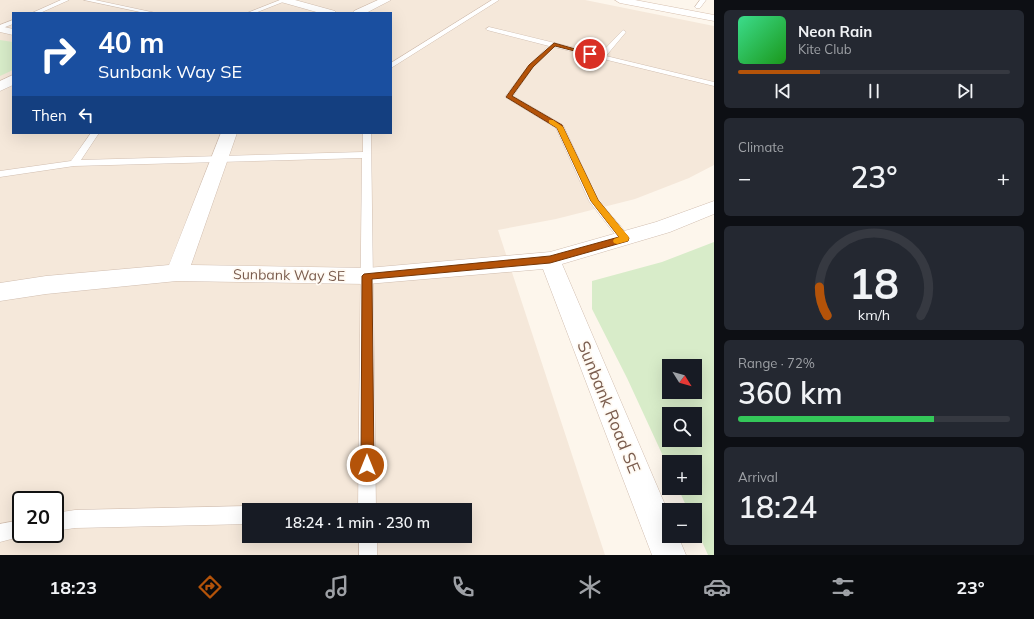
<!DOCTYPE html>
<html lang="en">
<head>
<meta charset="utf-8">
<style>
  :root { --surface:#171b24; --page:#242831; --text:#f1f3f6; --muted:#9ea1a6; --line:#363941; --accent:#b45309 }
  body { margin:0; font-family:Mulish,sans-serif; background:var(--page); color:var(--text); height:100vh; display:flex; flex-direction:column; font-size:15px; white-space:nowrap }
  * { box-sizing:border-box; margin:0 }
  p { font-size:13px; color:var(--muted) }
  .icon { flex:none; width:22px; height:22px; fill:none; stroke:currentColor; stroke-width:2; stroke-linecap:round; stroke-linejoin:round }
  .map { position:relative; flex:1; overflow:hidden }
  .sheet { display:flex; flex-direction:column; gap:10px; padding:10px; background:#0d0f14; width:320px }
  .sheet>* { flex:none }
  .banner { position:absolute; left:12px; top:12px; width:380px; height:122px; border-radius:0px; box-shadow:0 4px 16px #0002; background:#1a4fa0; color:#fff; overflow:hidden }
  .needle { width:26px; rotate:127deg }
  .buttons { position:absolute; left:662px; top:359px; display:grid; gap:8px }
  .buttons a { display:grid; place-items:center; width:40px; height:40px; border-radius:0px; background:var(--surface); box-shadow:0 4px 16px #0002; font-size:20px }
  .speed { position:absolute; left:12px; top:491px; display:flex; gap:8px; font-size:20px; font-weight:700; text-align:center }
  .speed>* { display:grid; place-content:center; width:52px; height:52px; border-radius:50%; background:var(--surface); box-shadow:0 4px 16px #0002; line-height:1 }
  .speed .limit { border:2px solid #111; border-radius:6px; background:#fff; color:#111 }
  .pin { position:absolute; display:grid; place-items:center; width:34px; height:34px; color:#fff; margin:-17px; border:2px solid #fff; border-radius:50%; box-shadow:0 1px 4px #0007 }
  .me { position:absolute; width:44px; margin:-22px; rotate:0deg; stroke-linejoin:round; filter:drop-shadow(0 0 3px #0008) }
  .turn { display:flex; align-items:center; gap:14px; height:84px; padding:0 20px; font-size:18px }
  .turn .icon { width:52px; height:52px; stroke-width:2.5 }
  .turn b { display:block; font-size:28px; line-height:34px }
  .then { display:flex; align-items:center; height:38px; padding:0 20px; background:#0003; gap:8px; font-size:15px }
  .big { font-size:30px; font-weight:600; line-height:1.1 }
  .sheet .widget { flex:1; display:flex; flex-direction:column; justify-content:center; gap:6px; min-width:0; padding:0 14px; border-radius:6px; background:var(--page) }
  .sheet .dial { align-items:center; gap:0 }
  .dial svg { height:104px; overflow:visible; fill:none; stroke:var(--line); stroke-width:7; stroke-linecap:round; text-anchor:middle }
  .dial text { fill:var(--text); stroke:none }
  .song { display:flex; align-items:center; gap:12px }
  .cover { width:48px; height:48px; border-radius:6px; background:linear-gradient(135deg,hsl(150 70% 55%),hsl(120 70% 35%)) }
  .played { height:4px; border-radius:2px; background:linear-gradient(90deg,var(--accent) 30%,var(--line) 30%) }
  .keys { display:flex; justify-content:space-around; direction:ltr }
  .heat { display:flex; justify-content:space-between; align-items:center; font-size:22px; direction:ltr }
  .charge { height:6px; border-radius:3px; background:linear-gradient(90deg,#34c759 72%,var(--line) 0) }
  .trip { position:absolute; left:242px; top:503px; width:230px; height:40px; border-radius:0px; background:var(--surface); box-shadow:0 4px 16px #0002; font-weight:600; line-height:40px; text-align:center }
  .menu { display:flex; height:64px; justify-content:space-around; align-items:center; background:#090b0e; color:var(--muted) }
  .menu .icon { width:28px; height:28px }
  .menu .on { color:var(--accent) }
  .menu b { font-size:18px; color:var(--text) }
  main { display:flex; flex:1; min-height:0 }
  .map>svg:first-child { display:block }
</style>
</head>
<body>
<main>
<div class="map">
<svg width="714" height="555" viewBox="0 0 714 555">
  <rect width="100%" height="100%" fill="#fdf6ec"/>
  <path fill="#f5e8da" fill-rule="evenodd" d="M 0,0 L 585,0 L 714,26 L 714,165 L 689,178 L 635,199 L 556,219 L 498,230 L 605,555 L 0,555 ZM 13,13 L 391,13 L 391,133 L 13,133 ZM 21,500 L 55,500 L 55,534 L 21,534 ZM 249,510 L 465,510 L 465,536 L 249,536 Z"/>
  <path fill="#d8ecc9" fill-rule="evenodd" d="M 0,40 L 13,42 L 13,70 L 0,76 Z
    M 714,242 L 714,555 L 708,555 L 695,526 L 695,510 L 688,510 L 678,488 L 695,488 L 695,462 L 669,462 L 669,469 L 627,378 L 592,309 L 592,281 L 662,262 ZM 669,366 L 695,366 L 695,392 L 669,392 ZM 669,414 L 695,414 L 695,440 L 669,440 Z"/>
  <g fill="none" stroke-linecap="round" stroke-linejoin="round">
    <g stroke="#d1beb0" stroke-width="1">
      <path id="lane" d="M 61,0 L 69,0 L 40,13 L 32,13 Z
        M 84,0 L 95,0 L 156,13 L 145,13 Z
        M 280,0 L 288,0 L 255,13 L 247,13 Z
        M 492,0 L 499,0 L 391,68 L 391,63 Z
        M 700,0 L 706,0 L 700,8 L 696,8 L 695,7 Z
        M 13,20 L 13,24 L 0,29 L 0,25 Z
        M 489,27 L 600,54 L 623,30 L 626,32 L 606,56 L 714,82 L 714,86 L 554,47 L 533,67 L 513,96 L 563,125 L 598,200 L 629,236 L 631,239 L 629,242 L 621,242 L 589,201 L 556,128 L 505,97 L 529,65 L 549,46 L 487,30 L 486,29 Z
        M 91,133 L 99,133 L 81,160 L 363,152 L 363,133 L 371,133 L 376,510 L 358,510 L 362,158 L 74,166 L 0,177 L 0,171 L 71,161 Z
        M 249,506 L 256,510 L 249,510 L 249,524 L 75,528 L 55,531 L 55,513 L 75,510 Z
        M 21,520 L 21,534 L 28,534 L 27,535 L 0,542 L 0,524 Z
        M 359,536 L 377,536 L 377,555 L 359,555 Z"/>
    </g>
    <g stroke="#d1beb0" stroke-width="1">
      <path id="street" d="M 279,0 L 295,0 L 335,11 L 336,13 L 320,13 L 281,2 Z
        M 378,0 L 391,0 L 366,13 L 353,13 L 354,11 Z
        M 0,26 L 13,29 L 13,35 L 0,32 Z
        M 13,75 L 13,85 L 0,91 L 0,81 Z
        M 221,133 L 237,133 L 191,265 L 367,268 L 550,252 L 656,222 L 714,201 L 714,214 L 670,232 L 562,264 L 669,514 L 669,536 L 678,536 L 686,555 L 652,555 L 543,269 L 367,284 L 177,281 L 46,294 L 0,301 L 0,283 L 46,276 L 169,265 Z"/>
    </g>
    <g stroke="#d6c0b0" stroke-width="1">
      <path id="secondary" d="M 615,0 L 635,0 L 714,15 L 714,21 L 620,3 Z"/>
    </g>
    <use href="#lane" fill="#fff" fill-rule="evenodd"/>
    <use href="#street" fill="#fff" fill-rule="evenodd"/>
    <use href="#secondary" fill="#fff" fill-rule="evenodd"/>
  </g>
  <path fill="#b45309" stroke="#753606" d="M 554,43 L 593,54 L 590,55 L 555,46 L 533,67 L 512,96 L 562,125 L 598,200 L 629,238 L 628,241 L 550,263 L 372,279 L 374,465 L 372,469 L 367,471 L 363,469 L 361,465 L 362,276 L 364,274 L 550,256 L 619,237 L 591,201 L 557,128 L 506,97 L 529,65 Z"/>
  <path fill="#f59e0b" d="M 549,120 L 553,120 L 563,127 L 598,200 L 628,236 L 629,238 L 628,241 L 617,244 L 614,243 L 613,241 L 614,239 L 619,237 L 591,201 L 557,128 L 549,123 Z"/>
  <g text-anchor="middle" stroke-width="3.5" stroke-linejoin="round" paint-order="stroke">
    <g font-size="14" fill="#7a5c4d" stroke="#fffaf3">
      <text transform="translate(289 275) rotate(1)" y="5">Sunbank Way SE</text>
    </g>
    <g font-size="17" fill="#7a5c4d" stroke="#fffaf3">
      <text transform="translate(609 407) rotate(68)" y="6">Sunbank Road SE</text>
    </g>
  </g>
</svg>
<div class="buttons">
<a><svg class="needle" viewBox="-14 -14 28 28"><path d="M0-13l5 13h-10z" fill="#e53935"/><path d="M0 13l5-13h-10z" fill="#9ea1a6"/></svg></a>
<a><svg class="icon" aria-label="search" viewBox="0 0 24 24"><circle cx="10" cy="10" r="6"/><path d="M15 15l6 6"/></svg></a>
<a>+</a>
<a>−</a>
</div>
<div class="speed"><div class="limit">20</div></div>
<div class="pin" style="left:590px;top:54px;background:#d93025"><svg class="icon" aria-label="arrive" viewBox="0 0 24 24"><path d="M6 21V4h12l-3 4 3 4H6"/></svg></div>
<svg class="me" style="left:367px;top:465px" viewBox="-20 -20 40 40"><circle r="17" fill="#b45309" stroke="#fff" stroke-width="3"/><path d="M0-11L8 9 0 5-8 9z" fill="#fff"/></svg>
<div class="trip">18:24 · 1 min · 230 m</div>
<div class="banner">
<div class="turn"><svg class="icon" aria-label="right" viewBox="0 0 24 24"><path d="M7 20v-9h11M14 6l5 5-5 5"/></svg><div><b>40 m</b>Sunbank Way SE</div></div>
<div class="then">Then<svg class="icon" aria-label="left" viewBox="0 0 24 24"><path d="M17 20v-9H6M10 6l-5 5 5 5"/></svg></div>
</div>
</div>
<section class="sheet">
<div class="widget">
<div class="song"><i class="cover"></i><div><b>Neon Rain</b><p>Kite Club</p></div></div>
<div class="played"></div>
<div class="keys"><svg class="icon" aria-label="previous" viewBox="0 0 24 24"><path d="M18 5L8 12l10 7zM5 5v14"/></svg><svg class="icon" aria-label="pause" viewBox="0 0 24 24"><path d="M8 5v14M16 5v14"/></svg><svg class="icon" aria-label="next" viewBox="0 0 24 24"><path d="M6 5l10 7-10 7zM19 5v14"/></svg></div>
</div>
<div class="widget"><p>Climate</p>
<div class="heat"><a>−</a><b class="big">23°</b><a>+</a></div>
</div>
<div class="widget dial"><svg viewBox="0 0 100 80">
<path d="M14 69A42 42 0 1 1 86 69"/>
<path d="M14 69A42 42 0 0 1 8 47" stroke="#b45309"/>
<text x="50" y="56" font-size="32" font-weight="700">18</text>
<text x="50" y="72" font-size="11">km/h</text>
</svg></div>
<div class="widget"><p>Range · 72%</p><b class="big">360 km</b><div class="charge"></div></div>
<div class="widget"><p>Arrival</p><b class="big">18:24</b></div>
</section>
</main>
<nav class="menu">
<b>18:23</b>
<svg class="icon on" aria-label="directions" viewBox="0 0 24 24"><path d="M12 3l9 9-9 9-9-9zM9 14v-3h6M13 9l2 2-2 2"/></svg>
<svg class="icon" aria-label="music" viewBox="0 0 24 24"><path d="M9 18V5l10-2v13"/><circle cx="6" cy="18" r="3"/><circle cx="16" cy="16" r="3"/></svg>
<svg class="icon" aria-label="phone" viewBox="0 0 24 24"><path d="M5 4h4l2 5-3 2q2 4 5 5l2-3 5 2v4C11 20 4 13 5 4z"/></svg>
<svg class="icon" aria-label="climate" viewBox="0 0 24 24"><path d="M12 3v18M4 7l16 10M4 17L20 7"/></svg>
<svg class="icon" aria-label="car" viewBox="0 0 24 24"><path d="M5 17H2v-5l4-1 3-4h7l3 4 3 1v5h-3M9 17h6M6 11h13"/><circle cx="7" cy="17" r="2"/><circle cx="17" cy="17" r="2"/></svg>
<svg class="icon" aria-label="filters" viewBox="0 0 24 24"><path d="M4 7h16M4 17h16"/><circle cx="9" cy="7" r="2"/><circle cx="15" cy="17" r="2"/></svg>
<b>23°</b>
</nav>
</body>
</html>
